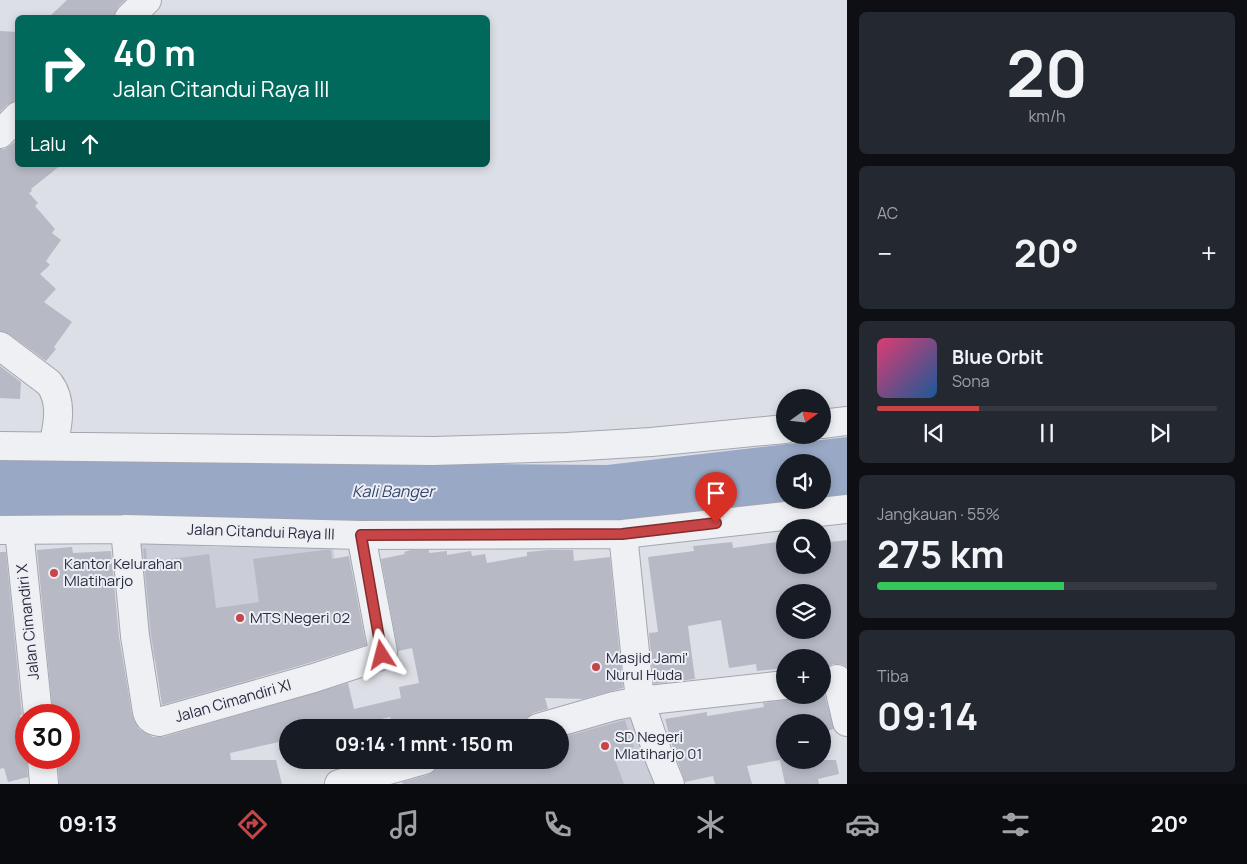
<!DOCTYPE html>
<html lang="id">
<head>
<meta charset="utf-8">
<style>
  :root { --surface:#171b24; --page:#242831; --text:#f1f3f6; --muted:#9ea1a6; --line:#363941; --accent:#c74546 }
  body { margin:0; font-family:Manrope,sans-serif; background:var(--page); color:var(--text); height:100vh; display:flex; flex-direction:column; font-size:19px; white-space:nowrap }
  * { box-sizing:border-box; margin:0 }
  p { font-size:16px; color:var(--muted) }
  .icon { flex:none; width:28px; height:28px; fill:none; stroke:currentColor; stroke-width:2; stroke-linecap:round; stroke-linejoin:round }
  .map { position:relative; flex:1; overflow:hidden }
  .panel { display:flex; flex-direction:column; gap:12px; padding:12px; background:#0d0f14; width:400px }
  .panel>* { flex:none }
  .hud { position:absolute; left:15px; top:15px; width:475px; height:152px; border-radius:8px; box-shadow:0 2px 8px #0003; background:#00695c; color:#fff; overflow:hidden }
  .needle { width:32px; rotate:75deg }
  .buttons { position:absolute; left:776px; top:389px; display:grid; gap:10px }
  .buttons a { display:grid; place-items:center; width:55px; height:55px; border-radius:50%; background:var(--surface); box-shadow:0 2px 8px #0003; font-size:25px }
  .speed { position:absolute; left:15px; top:704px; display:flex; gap:10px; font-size:25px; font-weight:700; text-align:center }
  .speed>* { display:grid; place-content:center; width:65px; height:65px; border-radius:50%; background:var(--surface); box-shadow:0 2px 8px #0003; line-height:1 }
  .speed .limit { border:8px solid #d22; background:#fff; color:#111 }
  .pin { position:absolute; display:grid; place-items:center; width:42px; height:42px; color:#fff; margin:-51px -21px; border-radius:50% 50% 50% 0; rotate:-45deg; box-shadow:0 0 5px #0007 }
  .pin .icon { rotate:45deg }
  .me { position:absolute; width:55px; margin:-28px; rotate:351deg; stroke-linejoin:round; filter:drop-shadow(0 0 4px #0008) }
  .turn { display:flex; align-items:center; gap:18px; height:105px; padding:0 15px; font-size:22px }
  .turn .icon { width:65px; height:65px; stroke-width:2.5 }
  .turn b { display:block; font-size:35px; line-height:42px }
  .then { display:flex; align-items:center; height:48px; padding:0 15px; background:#0003; gap:10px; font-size:19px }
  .big { font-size:38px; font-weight:700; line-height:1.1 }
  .panel .tile { flex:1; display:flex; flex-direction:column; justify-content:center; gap:8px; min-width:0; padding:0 18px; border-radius:8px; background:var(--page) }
  .panel .dial { align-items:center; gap:0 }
  .dial b { font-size:65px; line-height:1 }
  .song { display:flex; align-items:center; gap:15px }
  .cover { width:60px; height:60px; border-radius:8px; background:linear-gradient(135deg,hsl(340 70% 55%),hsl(210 70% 35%)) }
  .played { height:5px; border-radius:2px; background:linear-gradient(90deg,var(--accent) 30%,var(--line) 30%) }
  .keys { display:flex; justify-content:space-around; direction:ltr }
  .heat { display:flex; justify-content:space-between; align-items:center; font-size:28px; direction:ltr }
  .charge { height:8px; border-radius:4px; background:linear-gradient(90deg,#34c759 55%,var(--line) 0) }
  .trip { position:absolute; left:279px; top:719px; width:290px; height:50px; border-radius:25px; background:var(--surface); box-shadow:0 2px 8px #0003; font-weight:700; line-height:50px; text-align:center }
  .tabs { display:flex; height:80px; justify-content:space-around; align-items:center; background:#090b0e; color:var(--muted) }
  .tabs .icon { width:35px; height:35px }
  .tabs .selected { color:var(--accent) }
  .tabs b { font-size:22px; color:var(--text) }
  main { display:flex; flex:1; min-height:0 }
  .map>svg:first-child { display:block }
</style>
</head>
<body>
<main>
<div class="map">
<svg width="847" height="784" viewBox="0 0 847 784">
  <rect width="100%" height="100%" fill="#dddfe6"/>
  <path fill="#cbced8" d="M 134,541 L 216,547 L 333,545 L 338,592 L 158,660 L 143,661 Z
    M 627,707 L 663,784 L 578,784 L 560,733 Z"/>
  <path fill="#98a8c5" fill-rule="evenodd" d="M 847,437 L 847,497 L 613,526 L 0,520 L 0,460 L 607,465 ZM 785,462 L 822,462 L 822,500 L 785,500 Z"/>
  <path fill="#b7bac5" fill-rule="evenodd" d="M 67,0 L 125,0 L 118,7 L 114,18 L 48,18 Z
    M 0,31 L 18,32 L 18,101 L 7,105 L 0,112 Z
    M 18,139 L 18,165 L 61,165 L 31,189 L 32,191 L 29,193 L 38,203 L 35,206 L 55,229 L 52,233 L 61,240 L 46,261 L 50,265 L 40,274 L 56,289 L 44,302 L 72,322 L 54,347 L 56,349 L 46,361 L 9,334 L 0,331 L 0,149 L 4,149 L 11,145 Z
    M 0,366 L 21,382 L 20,399 L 0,398 Z
    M 847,540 L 847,667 L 841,664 L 833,664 L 827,667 L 822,674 L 822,658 L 785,658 L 785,668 L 757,671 L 756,664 L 729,668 L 721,620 L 688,626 L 695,679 L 654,684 L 649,633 L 658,632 L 648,557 L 694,551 L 693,546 L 732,542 L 733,548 L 785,541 L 785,565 L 822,565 L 822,543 ZM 785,592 L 822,592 L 822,630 L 785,630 Z
    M 72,547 L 73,553 L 111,551 L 119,637 L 132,714 L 139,729 L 153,737 L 163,737 L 348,683 L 354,709 L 401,698 L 399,687 L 419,683 L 412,648 L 398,651 L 381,559 L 405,554 L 404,552 L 411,550 L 429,550 L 429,553 L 447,551 L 447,555 L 471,551 L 472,556 L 485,554 L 487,563 L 527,556 L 527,552 L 548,550 L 573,550 L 574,561 L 610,557 L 623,688 L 583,699 L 545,698 L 548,709 L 533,713 L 523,721 L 501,728 L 394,728 L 390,717 L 343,728 L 288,728 L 288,740 L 230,753 L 231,760 L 276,760 L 282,784 L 59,784 L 58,758 L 69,758 L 69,715 L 53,715 L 37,550 Z
    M 146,548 L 147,562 L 209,554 L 216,608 L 259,602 L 253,559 L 324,550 L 331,550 L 332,559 L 349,556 L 366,645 L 309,663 L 162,705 L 151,634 L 143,549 Z
    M 0,552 L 6,552 L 22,715 L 20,715 L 26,746 L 28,777 L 8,782 L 4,768 L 0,769 Z
    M 822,686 L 834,729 L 822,732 L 822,722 L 785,722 L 785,759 L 780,760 L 836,760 L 839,774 L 818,779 L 819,784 L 785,784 L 780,760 L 747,766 L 752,784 L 715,784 L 713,776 L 685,782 L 671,742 L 665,719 L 707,712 L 707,716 L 764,707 L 763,703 L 822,695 Z
    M 625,720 L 634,747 L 613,754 L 624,784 L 403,784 L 402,782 L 428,775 L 436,769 L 469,760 L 560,760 L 560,738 Z"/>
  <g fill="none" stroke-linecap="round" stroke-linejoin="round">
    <g stroke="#a3a5b0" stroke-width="30">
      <path id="minor" d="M 129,18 L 147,0
        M 0,134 L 18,116
        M 0,346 L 49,383 C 63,401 58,425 53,446
        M 822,424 L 847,421
        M 0,446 L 433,451 L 567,447 L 651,442 L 785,429
        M 125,529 L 135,636 L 147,712 C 149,719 152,721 159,722 L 314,678 L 381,656 L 383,652 L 361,535
        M 0,530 L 125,529 L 361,535 L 623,534 L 847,509
        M 19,530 L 38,715
        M 623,534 L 640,701 L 659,757 L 670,784
        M 837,679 L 847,722
        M 538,728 L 614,706 L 640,701 L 785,685
        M 42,758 L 44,784
        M 339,784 L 424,760"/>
    </g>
    <use href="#minor" stroke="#eff0f4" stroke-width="28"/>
  </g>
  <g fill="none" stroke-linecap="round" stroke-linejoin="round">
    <g stroke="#812d2e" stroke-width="12">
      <path id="route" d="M 382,655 L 361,535 L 622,534 L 716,523"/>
    </g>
    <use href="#route" stroke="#c74546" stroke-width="9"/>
  </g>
  <g fill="#c74546" stroke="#eceef4" stroke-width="2">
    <circle cx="54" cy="573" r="5"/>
    <circle cx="240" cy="618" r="5"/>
    <circle cx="596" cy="667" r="5"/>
    <circle cx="605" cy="746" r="5"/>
  </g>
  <g text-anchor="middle" stroke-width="4" stroke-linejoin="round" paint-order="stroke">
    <g font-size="15" fill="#272b3c" stroke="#eceef4">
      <text transform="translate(261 532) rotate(2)" y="5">Jalan Citandui Raya III</text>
      <text transform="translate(28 622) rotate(-96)" y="5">Jalan Cimandiri X</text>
      <text transform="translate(233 701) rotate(-16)" y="5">Jalan Cimandiri XI</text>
    </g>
    <g font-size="15" fill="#272b3c" stroke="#eceef4" text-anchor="start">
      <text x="64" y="569">Kantor Kelurahan<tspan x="64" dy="17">Mlatiharjo</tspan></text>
      <text x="250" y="623">MTS Negeri 02</text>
      <text x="606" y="663">Masjid Jami'<tspan x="606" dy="17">Nurul Huda</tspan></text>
      <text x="615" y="742">SD Negeri<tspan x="615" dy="17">Mlatiharjo 01</tspan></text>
    </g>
    <g font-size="16" font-style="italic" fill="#33456d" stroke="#eceef4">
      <text x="393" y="497">Kali Banger</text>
    </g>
  </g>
</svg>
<div class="buttons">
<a><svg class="needle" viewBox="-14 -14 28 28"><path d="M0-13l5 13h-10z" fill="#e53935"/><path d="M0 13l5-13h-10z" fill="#9ea1a6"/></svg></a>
<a><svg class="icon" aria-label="sound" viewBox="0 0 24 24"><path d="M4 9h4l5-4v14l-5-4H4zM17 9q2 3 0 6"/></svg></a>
<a><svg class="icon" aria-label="search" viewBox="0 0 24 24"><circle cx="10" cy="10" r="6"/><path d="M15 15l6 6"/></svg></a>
<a><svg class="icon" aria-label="layers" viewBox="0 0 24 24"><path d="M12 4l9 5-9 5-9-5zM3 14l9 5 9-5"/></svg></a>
<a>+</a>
<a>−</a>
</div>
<div class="speed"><div class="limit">30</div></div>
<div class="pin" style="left:716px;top:523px;background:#d93025"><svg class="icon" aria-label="arrive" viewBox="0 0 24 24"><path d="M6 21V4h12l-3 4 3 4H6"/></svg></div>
<svg class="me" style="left:382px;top:655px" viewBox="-20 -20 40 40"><path d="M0-17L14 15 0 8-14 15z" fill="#c74546" stroke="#fff" stroke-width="4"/></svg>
<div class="trip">09:14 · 1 mnt · 150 m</div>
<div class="hud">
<div class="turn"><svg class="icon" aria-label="right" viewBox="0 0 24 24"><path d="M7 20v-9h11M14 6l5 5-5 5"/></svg><div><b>40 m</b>Jalan Citandui Raya III</div></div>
<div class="then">Lalu<svg class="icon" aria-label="ahead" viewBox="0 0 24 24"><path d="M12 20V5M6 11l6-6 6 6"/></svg></div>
</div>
</div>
<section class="panel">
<div class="tile dial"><b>20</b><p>km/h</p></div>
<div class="tile"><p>AC</p>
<div class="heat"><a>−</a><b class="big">20°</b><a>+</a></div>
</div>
<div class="tile">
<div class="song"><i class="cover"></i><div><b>Blue Orbit</b><p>Sona</p></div></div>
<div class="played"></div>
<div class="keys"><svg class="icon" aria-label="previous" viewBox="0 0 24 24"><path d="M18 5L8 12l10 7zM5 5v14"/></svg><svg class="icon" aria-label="pause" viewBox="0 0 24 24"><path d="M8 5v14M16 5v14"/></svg><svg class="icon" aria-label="next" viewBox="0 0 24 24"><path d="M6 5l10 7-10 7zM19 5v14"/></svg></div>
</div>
<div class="tile"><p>Jangkauan · 55%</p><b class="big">275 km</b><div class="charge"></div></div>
<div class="tile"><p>Tiba</p><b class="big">09:14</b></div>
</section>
</main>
<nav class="tabs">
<b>09:13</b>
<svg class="icon selected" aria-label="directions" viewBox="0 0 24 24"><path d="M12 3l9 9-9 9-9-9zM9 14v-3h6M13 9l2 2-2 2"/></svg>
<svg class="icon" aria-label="music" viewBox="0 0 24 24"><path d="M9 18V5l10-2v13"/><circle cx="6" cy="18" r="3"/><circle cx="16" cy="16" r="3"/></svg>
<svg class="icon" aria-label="phone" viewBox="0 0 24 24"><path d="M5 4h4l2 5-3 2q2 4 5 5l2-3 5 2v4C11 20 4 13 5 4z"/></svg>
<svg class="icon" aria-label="climate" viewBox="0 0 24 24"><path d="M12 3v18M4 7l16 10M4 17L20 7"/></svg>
<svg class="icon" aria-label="car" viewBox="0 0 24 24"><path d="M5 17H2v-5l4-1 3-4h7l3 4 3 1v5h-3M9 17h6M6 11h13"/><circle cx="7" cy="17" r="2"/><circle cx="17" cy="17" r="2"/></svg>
<svg class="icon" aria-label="filters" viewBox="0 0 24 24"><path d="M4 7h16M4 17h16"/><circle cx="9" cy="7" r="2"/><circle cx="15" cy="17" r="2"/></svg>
<b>20°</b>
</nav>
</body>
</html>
